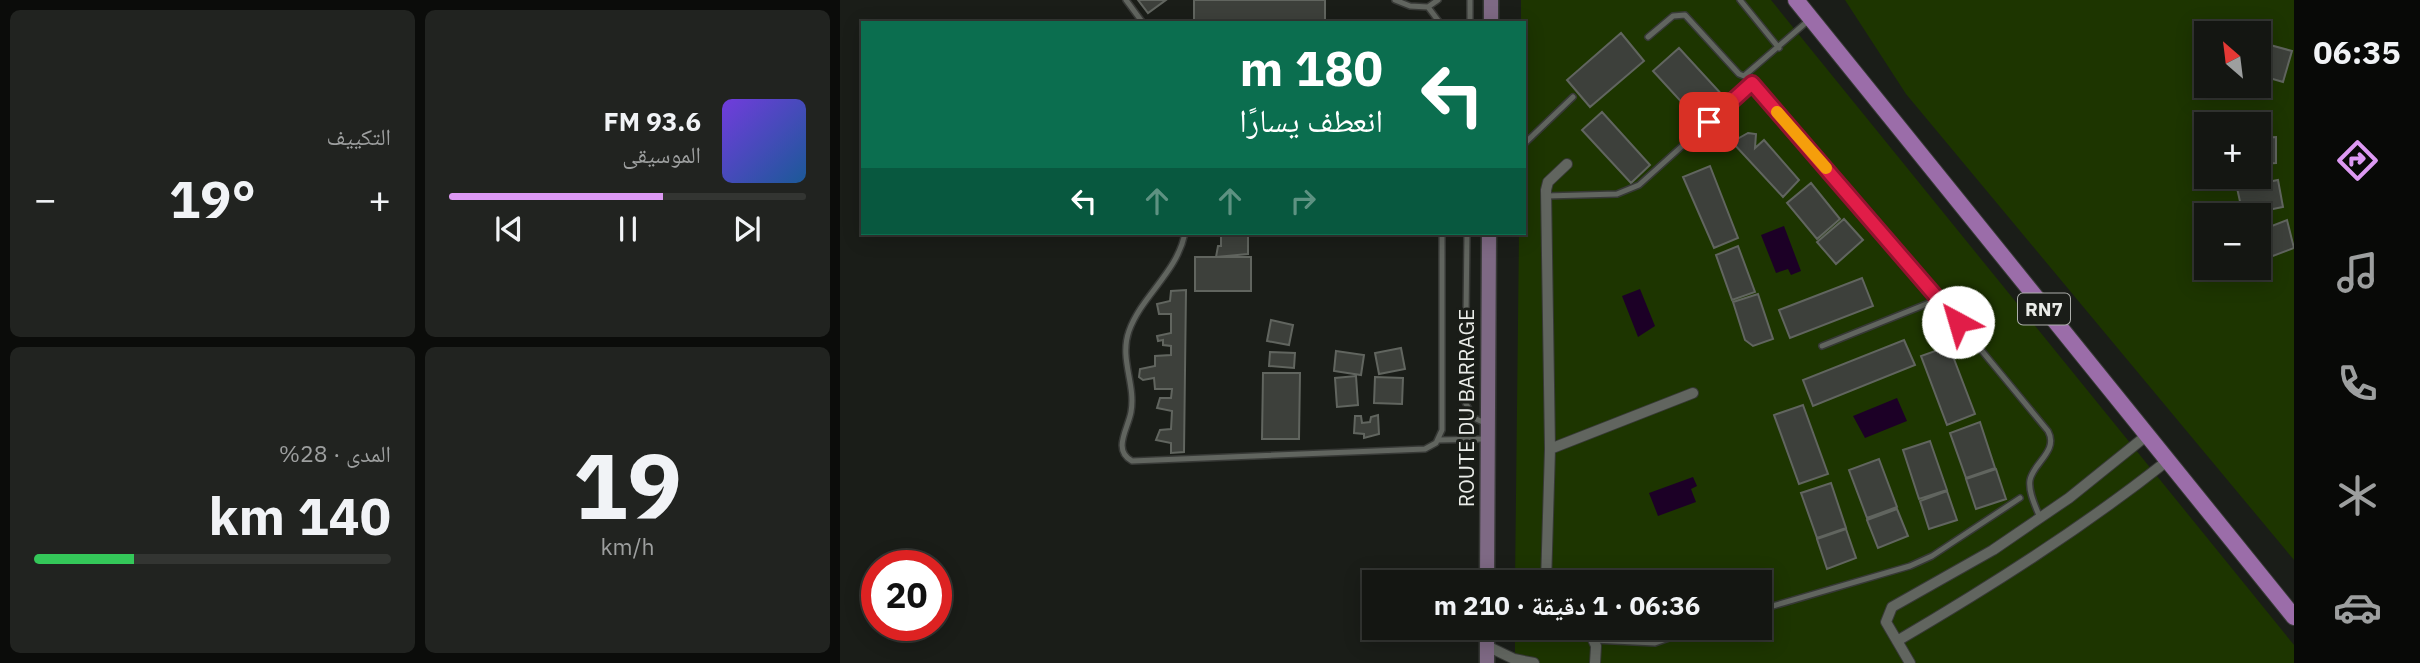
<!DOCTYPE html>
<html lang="ar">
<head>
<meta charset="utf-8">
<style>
  :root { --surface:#141612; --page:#212320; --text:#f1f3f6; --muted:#9d9f9f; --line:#333532; --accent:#dd99f3 }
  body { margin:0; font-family:"IBM Plex Sans","Noto Naskh Arabic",sans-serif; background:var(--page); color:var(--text); direction:rtl; height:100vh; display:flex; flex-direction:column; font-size:26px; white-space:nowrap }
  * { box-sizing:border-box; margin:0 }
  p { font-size:23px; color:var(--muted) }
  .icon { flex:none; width:38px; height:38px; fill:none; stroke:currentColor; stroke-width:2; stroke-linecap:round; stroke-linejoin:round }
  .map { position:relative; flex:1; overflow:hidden; direction:ltr }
  .sheet { display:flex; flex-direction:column; gap:10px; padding:10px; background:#0b0c0a; width:840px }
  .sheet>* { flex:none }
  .top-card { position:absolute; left:21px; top:21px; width:665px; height:214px; border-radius:0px; box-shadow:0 4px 18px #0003,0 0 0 2px var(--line); direction:rtl; background:#0b6e4f; color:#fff; overflow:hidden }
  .needle { width:46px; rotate:332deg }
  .tools { position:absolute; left:1354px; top:21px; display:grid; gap:14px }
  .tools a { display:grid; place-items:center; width:77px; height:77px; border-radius:0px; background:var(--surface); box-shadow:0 4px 18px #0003,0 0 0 2px var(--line); font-size:35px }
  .speed { position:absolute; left:21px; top:550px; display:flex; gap:14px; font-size:35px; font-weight:700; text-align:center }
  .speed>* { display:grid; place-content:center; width:91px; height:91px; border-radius:50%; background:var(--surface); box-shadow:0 4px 18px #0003,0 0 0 2px var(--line); line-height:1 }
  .speed .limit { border:10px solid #d22; background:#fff; color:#111 }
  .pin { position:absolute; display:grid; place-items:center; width:60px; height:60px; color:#fff; margin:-30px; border-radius:14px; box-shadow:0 4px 10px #0006 }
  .me { position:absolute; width:77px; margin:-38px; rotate:321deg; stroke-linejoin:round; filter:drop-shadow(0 0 5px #0008) }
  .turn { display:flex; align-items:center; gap:24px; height:147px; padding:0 28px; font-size:32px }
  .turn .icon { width:91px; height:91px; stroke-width:2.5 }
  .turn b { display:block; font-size:49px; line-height:60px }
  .lanes { display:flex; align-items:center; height:66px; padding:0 28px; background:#0003; justify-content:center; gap:35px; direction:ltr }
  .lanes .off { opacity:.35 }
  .big { font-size:52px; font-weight:700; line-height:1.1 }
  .sheet .widget { flex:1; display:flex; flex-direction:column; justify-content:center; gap:10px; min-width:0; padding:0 24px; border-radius:10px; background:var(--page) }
  .sheet .dial { align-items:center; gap:0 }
  .dial b { font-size:91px; line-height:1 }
  .song { display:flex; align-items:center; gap:21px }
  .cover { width:84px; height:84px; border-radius:10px; background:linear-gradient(135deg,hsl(260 70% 55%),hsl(210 70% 35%)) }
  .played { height:7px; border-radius:4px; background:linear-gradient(90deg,var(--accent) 60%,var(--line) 60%) }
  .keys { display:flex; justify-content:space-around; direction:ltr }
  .heat { display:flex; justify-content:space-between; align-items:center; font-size:38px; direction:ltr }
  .charge { height:10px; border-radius:5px; background:linear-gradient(90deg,#34c759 28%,var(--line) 0) }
  .sheet .tiles { flex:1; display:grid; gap:10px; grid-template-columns:repeat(2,1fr) }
  .trip { position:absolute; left:522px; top:570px; width:410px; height:70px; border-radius:0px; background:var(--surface); box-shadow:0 4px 18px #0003,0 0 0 2px var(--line); font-weight:700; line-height:70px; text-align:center; direction:rtl }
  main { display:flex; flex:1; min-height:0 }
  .menu { display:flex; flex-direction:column; width:126px; justify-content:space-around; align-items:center; background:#080907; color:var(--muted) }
  .menu .icon { width:49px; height:49px }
  .menu .on { color:var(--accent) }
  .menu b { font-size:32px; color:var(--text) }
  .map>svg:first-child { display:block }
</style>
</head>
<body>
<main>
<nav class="menu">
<b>06:35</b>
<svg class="icon on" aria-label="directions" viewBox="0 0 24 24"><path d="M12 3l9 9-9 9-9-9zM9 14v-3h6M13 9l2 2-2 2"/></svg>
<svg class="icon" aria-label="music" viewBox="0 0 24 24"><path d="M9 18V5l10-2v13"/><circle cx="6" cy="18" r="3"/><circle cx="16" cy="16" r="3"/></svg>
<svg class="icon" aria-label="phone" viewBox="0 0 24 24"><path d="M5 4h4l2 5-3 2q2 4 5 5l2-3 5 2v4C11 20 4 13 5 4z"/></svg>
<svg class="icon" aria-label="climate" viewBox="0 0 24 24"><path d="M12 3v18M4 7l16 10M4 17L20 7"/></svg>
<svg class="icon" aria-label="car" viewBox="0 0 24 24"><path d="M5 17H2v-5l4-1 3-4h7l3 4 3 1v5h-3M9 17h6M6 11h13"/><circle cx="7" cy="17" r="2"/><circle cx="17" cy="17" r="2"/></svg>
</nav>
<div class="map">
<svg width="1454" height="663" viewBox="0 0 1454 663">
  <rect width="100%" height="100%" fill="#1a1d18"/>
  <path fill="#1d3500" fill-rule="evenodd" d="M 681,0 L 931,0 L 1454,645 L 1454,663 L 675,663 L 675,628 L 919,628 L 919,583 L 675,583 L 679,233 L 684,233 L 684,23 L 681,23 Z
    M 1005,0 L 1454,0 L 1454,560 L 1066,94 ZM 1367,33 L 1419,33 L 1419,86 L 1367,86 ZM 1367,124 L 1419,124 L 1419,177 L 1367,177 ZM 1367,215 L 1419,215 L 1419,268 L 1367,268 Z"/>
  <path fill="#1c0026" d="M 944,226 L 961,271 L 951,275 L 948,269 L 936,273 L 921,235 Z
    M 800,289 L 815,326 L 798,337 L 782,296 Z
    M 1057,398 L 1067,421 L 1025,438 L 1013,416 Z
    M 853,477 L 857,486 L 851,489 L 856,502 L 818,516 L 809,493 Z"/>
  <path fill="#3d403b" stroke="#61655f" stroke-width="2" d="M 298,0 L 326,0 L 308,13 Z
    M 354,0 L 485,0 L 485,23 L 354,23 Z
    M 781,33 L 804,61 L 750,107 L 727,80 Z
    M 1419,42 L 1452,51 L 1443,82 L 1419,75 Z
    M 839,48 L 884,97 L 857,119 L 813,71 Z
    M 762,112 L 810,165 L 791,183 L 742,130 Z
    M 908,133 L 916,134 L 915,148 L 924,140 L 959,180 L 943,197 L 892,142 Z
    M 1436,137 L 1436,163 L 1419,164 L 1419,138 Z
    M 870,166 L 898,238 L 874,248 L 843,177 Z
    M 1438,180 L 1443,207 L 1403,215 L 1397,188 Z
    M 971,183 L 1000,219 L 977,239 L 947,203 Z
    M 1004,219 L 1023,240 L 996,264 L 977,242 Z
    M 1447,220 L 1454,248 L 1422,260 L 1419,231 Z
    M 381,233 L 408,233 L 408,254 L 376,257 L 378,246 L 381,246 Z
    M 898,246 L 915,292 L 892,300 L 876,255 Z
    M 355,257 L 411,257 L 411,291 L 355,291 Z
    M 1022,278 L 1033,306 L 950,338 L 939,310 Z
    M 346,290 L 344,452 L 331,453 L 331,443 L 316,440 L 320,430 L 331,429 L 332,411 L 317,408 L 320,398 L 331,398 L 332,389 L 315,389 L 314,378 L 303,380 L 299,377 L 300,369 L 315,366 L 315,356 L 331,355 L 331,346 L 323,345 L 323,340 L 318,341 L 317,336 L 331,333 L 331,314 L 319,314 L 317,304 L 330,301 L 331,291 Z
    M 918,294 L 933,339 L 913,346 L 905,340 L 893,302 Z
    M 431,320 L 453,325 L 449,345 L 427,341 Z
    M 1064,340 L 1075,365 L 973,406 L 963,380 Z
    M 1109,346 L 1135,414 L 1107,425 L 1081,356 Z
    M 561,348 L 565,369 L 539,374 L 535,353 Z
    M 496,351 L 524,355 L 521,375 L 494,371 Z
    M 430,352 L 455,353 L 454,368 L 429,366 Z
    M 423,373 L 460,373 L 459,439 L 422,439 Z
    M 516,376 L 518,405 L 497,407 L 495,378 Z
    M 535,377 L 563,378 L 562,404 L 534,403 Z
    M 963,405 L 988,474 L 959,484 L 934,415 Z
    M 538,415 L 539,434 L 524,438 L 524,434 L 514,433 L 515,416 L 521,416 L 522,423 L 530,422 L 531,417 Z
    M 1140,422 L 1155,468 L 1126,478 L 1110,433 Z
    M 1090,441 L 1107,490 L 1079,499 L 1063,450 Z
    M 1039,459 L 1057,507 L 1027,518 L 1009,470 Z
    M 1156,469 L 1166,499 L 1136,509 L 1126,479 Z
    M 991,483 L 1006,528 L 977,538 L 961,493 Z
    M 1107,491 L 1117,520 L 1089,529 L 1080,501 Z
    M 1057,509 L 1068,536 L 1038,548 L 1027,520 Z
    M 1006,529 L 1016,558 L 987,569 L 977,539 Z"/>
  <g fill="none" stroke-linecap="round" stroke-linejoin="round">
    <g stroke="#373936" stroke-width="8">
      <path id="lane" d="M 286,0 L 303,23
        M 555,0 L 570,6 L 588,7 L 600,23
        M 900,0 L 939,48
        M 588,7 L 598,0
        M 630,23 L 630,0
        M 808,37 L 833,16 L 845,15 L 899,74 L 904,76 L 969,20
        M 684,144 L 733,97
        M 706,196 L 777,194 L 799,185 L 912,83 L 1057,248 L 1208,431 C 1219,451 1193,463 1190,480 C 1188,492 1196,507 1200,518
        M 345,233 C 337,273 302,295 289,331 C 279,359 296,384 291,412 C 288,429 272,450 292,461 L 585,449 L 596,443 L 602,430 L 602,233
        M 627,233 L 625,402 L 634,418 L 645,423
        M 982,346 L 1099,299
        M 599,440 L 645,439
        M 919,610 L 1070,566 L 1092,556 L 1180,498
        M 754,640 L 815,643 L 857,628"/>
    </g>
    <g stroke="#373936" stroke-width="12">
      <path id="street" d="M 710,449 L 853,393
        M 706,583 L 710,449 L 706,190 L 708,182 L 727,164
        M 748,628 L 756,646 L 755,663
        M 1057,641 C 1151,586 1241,529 1327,461
        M 647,646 L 674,659 L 694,663
        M 1070,663 L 1046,622 L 1052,607 L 1153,550 L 1229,498 L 1306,436"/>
    </g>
    <g stroke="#373936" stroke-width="17">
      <path id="secondary" d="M 651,23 L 651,0
        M 647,583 L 649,233
        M 647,663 L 647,628"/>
    </g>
    <g stroke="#373936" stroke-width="18">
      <path id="primary" d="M 956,0 L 1454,617"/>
    </g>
    <use href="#lane" stroke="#61655f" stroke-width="5"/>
    <use href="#street" stroke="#61655f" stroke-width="10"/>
    <use href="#secondary" stroke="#7e6984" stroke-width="14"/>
    <use href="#primary" stroke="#9b6da9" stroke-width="16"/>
  </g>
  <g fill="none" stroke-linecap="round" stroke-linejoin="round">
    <g stroke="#92132f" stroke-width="18">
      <path id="route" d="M 869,122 L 912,83 L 1118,322"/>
    </g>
    <use href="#route" stroke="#e11d48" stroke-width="12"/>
    <path stroke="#f59e0b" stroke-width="12" d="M 937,112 L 986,168"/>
  </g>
  <g text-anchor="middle" stroke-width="6" stroke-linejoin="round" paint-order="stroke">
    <rect fill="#1a1d18" stroke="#acaeaa" stroke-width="2" x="1178" y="293.5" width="52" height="31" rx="5"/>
    <g font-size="19" font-weight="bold" fill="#eaece8">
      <text x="1204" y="316">RN7</text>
    </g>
    <g font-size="21" fill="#eaece8" stroke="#1a1d18">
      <text transform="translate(627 408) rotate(-90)" y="7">ROUTE DU BARRAGE</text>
    </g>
  </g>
</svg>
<div class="tools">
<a><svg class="needle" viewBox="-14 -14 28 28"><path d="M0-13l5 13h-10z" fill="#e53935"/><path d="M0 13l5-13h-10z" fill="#9d9f9f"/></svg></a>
<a>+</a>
<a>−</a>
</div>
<div class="speed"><div class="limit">20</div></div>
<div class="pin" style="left:869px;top:122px;background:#d93025"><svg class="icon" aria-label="arrive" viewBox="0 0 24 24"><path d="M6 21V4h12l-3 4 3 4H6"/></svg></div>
<svg class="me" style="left:1118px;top:322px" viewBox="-20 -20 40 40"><circle r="19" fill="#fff"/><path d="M0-13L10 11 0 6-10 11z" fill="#e11d48"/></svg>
<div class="trip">06:36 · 1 دقيقة · 210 m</div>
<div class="top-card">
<div class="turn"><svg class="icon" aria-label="left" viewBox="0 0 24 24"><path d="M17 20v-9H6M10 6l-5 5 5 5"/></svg><div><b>180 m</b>انعطف يسارًا</div></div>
<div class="lanes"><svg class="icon" aria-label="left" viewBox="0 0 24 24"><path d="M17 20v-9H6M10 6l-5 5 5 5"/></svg><svg class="icon off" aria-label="ahead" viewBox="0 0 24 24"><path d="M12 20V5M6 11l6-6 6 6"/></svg><svg class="icon off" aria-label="ahead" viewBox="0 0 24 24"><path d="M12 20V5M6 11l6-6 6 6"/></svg><svg class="icon off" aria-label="right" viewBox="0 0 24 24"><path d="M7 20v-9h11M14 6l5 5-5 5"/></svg></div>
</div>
</div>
<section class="sheet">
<div class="tiles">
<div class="widget">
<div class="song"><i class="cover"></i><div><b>93.6 FM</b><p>الموسيقى</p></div></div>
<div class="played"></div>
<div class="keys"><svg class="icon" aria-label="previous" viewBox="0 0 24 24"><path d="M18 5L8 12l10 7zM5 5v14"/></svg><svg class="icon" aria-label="pause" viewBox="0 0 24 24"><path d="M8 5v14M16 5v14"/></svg><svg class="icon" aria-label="next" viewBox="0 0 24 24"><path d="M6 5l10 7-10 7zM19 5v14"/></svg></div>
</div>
<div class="widget"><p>التكييف</p>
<div class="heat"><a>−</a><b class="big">19°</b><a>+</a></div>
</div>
<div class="widget dial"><b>19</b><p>km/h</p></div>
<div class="widget"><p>المدى · 28%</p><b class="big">140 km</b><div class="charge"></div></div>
</div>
</section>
</main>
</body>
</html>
